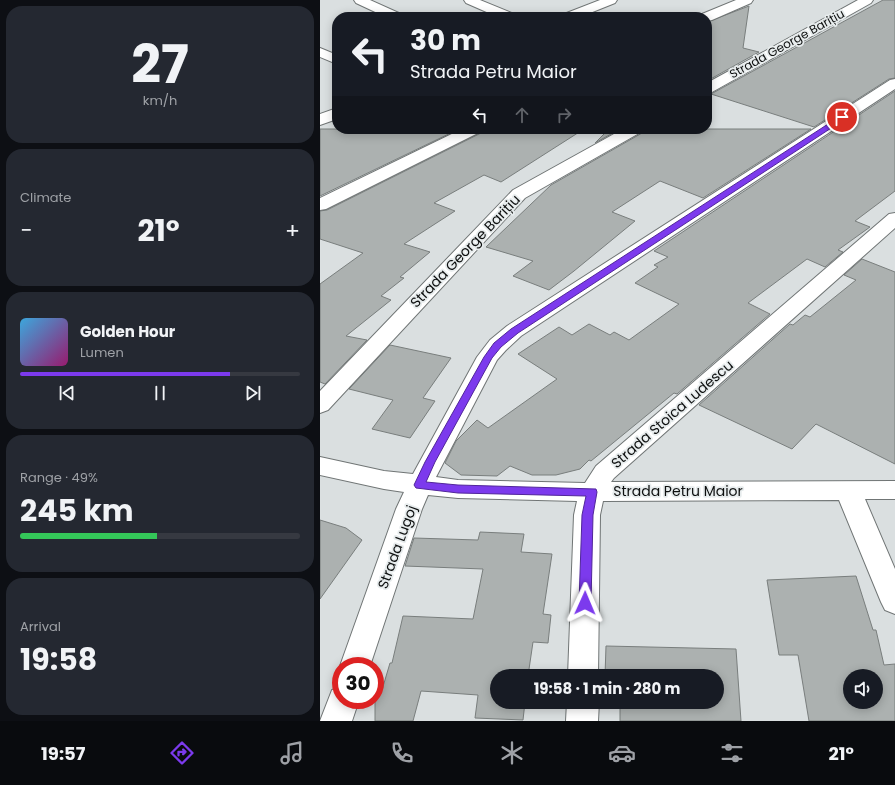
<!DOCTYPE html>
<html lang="en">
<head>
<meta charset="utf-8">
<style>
  :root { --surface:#171b24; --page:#242831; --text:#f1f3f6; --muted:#9ea1a6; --line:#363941; --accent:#7c3aed }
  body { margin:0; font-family:Poppins,sans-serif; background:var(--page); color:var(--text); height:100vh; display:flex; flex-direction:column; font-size:15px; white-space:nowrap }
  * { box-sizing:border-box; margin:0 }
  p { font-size:13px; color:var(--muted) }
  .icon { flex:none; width:22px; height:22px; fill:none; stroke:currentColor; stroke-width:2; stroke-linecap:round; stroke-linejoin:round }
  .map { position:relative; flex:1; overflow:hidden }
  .details { display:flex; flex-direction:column; gap:6px; padding:6px; background:#0d0f14; width:320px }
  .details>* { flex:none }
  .hud { position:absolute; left:12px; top:12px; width:380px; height:122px; border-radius:16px; box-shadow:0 2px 10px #0003; background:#171b24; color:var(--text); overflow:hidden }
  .controls { position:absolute; left:523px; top:669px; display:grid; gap:8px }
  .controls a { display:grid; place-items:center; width:40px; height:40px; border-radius:50%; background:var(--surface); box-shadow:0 2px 10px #0003; font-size:20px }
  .speed { position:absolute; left:12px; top:657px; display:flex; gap:8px; font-size:20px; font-weight:700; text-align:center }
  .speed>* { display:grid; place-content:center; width:52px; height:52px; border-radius:50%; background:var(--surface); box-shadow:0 2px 10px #0003; line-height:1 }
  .speed .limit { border:6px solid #d22; background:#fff; color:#111 }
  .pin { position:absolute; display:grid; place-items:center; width:34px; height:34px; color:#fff; margin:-17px; border:2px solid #fff; border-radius:50%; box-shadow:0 1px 4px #0007 }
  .me { position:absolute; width:44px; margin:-22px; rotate:1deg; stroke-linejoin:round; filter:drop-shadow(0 0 3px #0008) }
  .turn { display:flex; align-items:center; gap:14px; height:84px; padding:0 12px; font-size:18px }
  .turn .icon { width:52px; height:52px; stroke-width:2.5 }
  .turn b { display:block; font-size:28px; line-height:34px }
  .lanes { display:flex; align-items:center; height:38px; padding:0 12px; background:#0003; justify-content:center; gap:20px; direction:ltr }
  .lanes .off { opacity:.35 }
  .big { font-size:30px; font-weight:700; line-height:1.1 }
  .details .widget { flex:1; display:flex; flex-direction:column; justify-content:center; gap:6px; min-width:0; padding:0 14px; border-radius:16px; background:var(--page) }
  .details .dial { align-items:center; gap:0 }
  .dial b { font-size:52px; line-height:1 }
  .song { display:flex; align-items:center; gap:12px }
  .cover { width:48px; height:48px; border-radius:6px; background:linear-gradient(135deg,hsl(200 70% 55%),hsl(320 70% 35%)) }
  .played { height:4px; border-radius:2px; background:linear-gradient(90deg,var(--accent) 75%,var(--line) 75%) }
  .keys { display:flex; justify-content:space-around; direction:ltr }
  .heat { display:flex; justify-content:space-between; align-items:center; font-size:22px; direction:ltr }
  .charge { height:6px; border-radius:3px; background:linear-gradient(90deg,#34c759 49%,var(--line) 0) }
  .trip { position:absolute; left:170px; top:669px; width:234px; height:40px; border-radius:20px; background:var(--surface); box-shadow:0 2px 10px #0003; font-weight:700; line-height:40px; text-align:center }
  .menu { display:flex; height:64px; justify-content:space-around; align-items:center; background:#090b0e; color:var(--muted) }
  .menu .icon { width:28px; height:28px }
  .menu .current { color:var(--accent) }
  .menu b { font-size:18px; color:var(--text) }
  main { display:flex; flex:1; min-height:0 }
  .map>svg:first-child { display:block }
</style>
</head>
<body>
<main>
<section class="details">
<div class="widget dial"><b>27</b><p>km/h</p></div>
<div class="widget"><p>Climate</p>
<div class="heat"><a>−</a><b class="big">21°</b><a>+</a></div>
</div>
<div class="widget">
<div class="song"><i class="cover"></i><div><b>Golden Hour</b><p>Lumen</p></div></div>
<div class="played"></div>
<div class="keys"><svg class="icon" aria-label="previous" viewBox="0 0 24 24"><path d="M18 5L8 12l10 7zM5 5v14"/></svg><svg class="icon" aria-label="pause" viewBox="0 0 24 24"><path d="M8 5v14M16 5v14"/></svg><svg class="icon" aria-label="next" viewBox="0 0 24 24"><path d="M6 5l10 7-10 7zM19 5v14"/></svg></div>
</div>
<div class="widget"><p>Range · 49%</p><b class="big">245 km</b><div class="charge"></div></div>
<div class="widget"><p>Arrival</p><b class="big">19:58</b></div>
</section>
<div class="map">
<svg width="575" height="721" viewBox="0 0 575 721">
  <rect width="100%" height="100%" fill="#dadfe0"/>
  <path fill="#acb1b0" stroke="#797e7d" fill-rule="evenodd" d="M 563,0 L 575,0 L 575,78 L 569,79 L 494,127 L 391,94 Z
    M 429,6 L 423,48 L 439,52 L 387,81 L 387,22 Z
    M 575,91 L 575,191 L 535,221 L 550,227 L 518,250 L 523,252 L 505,267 L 487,259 L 428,303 L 450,314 L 357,394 L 354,393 L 271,461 L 269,460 L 260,469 L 236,475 L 212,475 L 190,466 L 177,476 L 141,475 L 125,463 L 136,441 L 157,420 L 168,428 L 237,379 L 198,354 L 239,327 L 252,335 L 269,324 L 290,335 L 294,332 L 309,340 L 359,304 L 315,283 L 338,267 L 334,265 L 348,257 L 334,251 Z
    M 0,129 L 139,129 L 0,196 Z
    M 163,129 L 264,129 L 181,182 L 164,175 L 114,203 L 135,211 L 84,244 L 110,252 L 80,277 L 84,278 L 61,296 L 71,300 L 26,336 L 47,340 L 5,384 L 0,382 L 0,284 L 43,253 L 0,239 L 0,211 L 7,210 L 161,133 Z
    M 289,129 L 300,129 L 275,143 Z
    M 324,129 L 491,129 L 383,198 L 340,181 L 292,212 L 315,221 L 254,271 L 229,290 L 193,276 L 213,261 L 166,247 L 231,185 L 322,133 Z
    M 542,259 L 575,272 L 575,464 L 496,424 L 472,449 L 379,405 L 470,324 L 473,325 L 485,315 L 490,317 L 536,280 L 524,275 Z
    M 70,345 L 131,358 L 103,398 L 115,401 L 90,438 L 52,429 L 73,400 L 29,389 Z
    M 0,520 L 26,528 L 42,540 L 0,599 Z
    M 160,532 L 204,534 L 201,552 L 232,554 L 223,614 L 231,615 L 228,643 L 213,642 L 208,676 L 177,676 L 177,702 L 205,702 L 203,720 L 155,718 L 158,695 L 101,691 L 93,721 L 55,721 L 55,689 L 62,690 L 70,663 L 72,663 L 83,616 L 153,619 L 163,569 L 85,566 L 94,538 L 158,540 Z
    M 536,576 L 553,630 L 556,630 L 564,665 L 575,664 L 575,721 L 489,721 L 478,655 L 459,655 L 447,580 ZM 530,676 L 556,676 L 556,702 L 530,702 Z
    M 286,646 L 416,649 L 421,721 L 300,721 L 300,702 L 397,702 L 397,676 L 285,676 Z"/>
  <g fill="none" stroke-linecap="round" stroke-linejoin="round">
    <g stroke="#707575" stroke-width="2">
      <path id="street" d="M 34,0 L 50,0 L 81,14 L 82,17 L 66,17 L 36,3 Z
        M 144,0 L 160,0 L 194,14 L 195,17 L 178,17 L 146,3 Z
        M 280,0 L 297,0 L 295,3 L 260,17 L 243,17 L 244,14 Z
        M 416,0 L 433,0 L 431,3 L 392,20 L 387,21 L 387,17 L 381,17 L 382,14 Z
        M 538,0 L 553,0 L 551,3 L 392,92 L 387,93 L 387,83 Z
        M 0,48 L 17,55 L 17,64 L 0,57 Z
        M 575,79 L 575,89 L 201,336 L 186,350 L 177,360 L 116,477 L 138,480 L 265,483 L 276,466 L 569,214 L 575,213 L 575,228 L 294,478 L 291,482 L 575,481 L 575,499 L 545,499 L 575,569 L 575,614 L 565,610 L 561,602 L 519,500 L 283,501 L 280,515 L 278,676 L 248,676 L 254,515 L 257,501 L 138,498 L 108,495 L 102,509 L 50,666 L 21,666 L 21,668 L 20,666 L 76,509 L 84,492 L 64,489 L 0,475 L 0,457 L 64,471 L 93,474 L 157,357 L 170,340 L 187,326 L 570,80 Z
        M 17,108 L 17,119 L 0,125 L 0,114 Z
        M 142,129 L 162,129 L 160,132 L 6,209 L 0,210 L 0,198 Z
        M 303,129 L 323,129 L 321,132 L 205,198 L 8,410 L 0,413 L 0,391 L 193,190 Z
        M 21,687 L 21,700 L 39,700 L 32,721 L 0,721 L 12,690 Z
        M 247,702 L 279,702 L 278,721 L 246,721 Z"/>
    </g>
    <use href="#street" fill="#fff" fill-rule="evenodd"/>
  </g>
  <path fill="#7c3aed" stroke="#51269a" d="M 522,115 L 526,117 L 525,119 L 198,333 L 181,347 L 172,358 L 115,462 L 106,482 L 138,485 L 276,489 L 277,492 L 273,515 L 271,603 L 269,606 L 265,607 L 261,606 L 259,603 L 262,515 L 266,496 L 138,493 L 96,488 L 94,485 L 105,462 L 164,357 L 174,343 L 191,329 Z"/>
  <g text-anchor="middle" stroke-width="3.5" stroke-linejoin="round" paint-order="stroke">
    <g font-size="12" fill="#0d0f0f" stroke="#e7eced">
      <text transform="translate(467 44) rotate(-29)" y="4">Strada George Barițiu</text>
    </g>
    <g font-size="14" fill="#0d0f0f" stroke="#e7eced">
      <text transform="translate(145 251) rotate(-46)" y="5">Strada George Barițiu</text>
      <text transform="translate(352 414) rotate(-41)" y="5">Strada Stoica Ludescu</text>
      <text x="358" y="496">Strada Petru Maior</text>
      <text transform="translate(77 547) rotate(-70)" y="5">Strada Lugoj</text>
    </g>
  </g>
</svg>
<div class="controls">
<a><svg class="icon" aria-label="sound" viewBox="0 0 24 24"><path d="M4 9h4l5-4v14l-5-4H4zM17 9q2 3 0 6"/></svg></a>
</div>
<div class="speed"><div class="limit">30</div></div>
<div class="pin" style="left:522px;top:117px;background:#d93025"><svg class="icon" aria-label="arrive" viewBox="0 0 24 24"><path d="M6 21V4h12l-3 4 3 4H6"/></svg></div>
<svg class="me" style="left:265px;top:603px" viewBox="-20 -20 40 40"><path d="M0-17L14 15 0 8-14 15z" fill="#7c3aed" stroke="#fff" stroke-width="4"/></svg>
<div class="trip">19:58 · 1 min · 280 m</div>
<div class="hud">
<div class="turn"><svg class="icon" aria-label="left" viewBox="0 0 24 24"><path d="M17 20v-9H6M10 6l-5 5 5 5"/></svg><div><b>30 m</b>Strada Petru Maior</div></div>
<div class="lanes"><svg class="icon" aria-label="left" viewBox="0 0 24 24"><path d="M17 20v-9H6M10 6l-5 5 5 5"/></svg><svg class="icon off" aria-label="ahead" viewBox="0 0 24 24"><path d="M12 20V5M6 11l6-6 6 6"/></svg><svg class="icon off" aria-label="right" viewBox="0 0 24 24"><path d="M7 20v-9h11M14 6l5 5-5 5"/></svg></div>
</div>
</div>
</main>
<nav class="menu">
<b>19:57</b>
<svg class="icon current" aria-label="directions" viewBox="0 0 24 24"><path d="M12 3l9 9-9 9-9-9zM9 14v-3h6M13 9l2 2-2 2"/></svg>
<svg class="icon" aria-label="music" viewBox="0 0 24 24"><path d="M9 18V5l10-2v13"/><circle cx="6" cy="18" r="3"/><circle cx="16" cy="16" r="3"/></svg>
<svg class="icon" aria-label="phone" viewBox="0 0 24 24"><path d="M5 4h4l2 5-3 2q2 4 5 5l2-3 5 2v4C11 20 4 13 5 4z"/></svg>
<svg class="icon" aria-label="climate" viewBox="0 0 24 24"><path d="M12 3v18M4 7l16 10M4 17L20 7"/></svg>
<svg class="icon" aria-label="car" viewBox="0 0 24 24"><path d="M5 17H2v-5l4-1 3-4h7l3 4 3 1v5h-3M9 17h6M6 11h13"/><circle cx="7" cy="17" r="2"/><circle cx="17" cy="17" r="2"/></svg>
<svg class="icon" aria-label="filters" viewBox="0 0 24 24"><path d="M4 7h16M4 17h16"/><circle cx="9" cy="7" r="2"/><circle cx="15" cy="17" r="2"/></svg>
<b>21°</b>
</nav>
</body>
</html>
